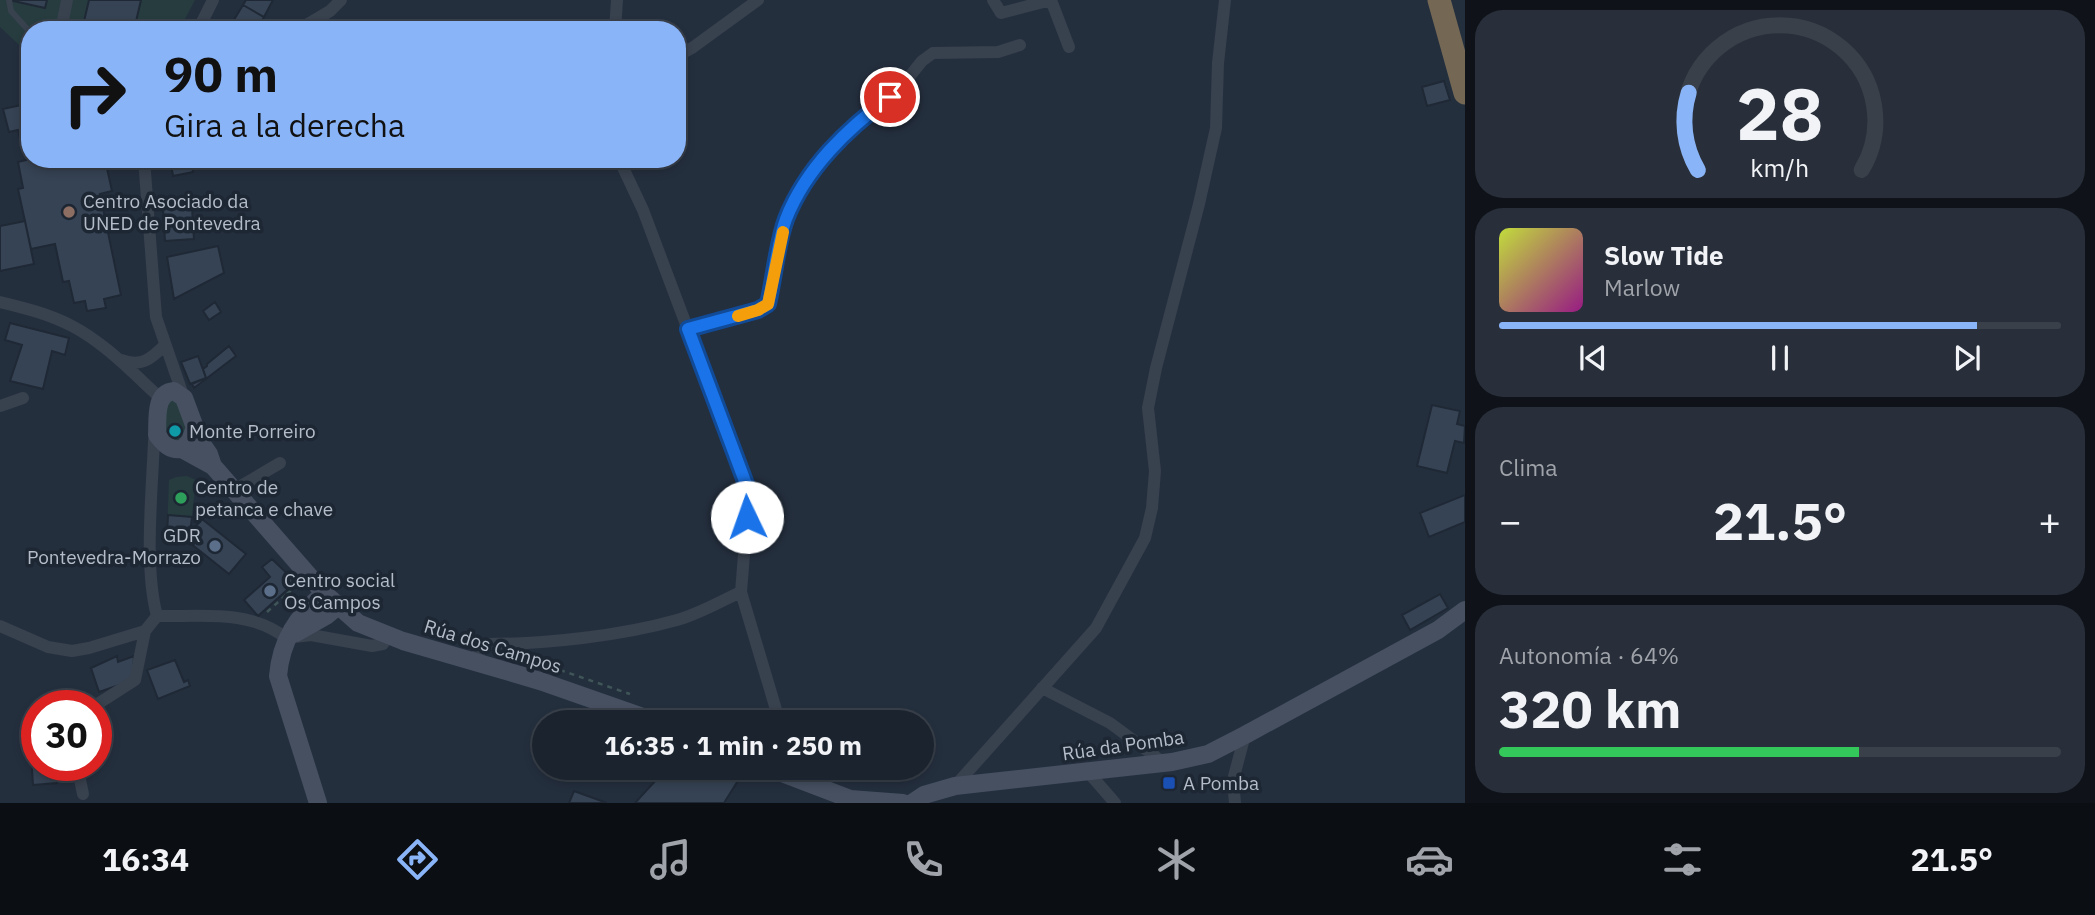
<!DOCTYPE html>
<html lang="es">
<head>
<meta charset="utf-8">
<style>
  :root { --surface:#1b232e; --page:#282f3a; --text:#f1f3f6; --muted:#a0a4aa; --line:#39404a; --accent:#8ab4f8 }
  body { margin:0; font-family:"IBM Plex Sans",sans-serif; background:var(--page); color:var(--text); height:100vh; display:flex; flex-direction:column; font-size:26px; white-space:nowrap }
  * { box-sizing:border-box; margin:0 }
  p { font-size:23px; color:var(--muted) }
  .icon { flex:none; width:38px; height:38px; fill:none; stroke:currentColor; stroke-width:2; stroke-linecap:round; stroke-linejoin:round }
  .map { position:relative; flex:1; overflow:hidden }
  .panel { display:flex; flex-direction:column; gap:10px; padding:10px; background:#0f1319; width:630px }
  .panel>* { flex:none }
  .guide { position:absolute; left:21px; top:21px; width:665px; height:147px; border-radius:28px; box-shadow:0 4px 10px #0003,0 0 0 2px var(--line); background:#8ab4f8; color:#111; overflow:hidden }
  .speed { position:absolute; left:21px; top:690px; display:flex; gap:14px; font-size:35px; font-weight:700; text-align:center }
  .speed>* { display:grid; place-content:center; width:91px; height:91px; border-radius:50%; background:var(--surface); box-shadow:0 4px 10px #0003,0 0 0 2px var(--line); line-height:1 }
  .speed .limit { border:10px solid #d22; background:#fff; color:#111 }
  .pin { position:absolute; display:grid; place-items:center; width:60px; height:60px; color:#fff; margin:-30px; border:4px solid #fff; border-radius:50%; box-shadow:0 2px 7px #0007 }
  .me { position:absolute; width:77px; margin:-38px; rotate:357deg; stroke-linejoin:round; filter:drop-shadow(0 0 5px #0008) }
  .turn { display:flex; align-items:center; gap:24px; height:147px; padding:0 28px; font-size:32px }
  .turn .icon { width:91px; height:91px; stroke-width:2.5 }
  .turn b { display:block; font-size:49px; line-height:60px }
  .big { font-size:52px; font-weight:800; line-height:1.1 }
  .panel .widget { flex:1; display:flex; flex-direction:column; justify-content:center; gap:10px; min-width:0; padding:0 24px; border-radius:28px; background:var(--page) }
  .panel .dial { align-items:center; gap:0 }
  .dial svg { height:182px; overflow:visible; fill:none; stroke:var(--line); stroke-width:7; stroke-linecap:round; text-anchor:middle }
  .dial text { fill:var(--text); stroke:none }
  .song { display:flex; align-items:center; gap:21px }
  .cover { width:84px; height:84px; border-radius:10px; background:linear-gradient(135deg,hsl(70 70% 55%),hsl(310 70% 35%)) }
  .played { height:7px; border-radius:4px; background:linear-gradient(90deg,var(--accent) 85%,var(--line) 85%) }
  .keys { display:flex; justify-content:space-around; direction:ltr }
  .heat { display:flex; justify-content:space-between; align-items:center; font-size:38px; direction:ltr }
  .charge { height:10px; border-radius:5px; background:linear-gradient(90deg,#34c759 64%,var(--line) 0) }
  .trip { position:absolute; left:532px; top:710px; width:402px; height:70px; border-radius:35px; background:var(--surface); box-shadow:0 4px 10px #0003,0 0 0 2px var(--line); font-weight:800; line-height:70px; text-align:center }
  .tabs { display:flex; height:112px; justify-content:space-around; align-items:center; background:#0b0e12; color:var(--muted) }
  .tabs .icon { width:49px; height:49px }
  .tabs .selected { color:var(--accent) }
  .tabs b { font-size:32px; color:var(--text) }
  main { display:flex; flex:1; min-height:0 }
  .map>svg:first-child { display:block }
</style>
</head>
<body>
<main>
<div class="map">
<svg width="1465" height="803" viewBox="0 0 1465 803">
  <rect width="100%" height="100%" fill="#242f3e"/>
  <path fill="#263c3f" d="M 0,0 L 195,0 L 179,30 L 30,30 L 30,55 L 0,27 Z
    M 172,400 L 177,402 L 186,424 L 186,435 L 178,441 L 172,442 L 165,434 L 165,406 Z
    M 187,476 L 196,480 L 190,533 L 167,533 L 169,480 L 176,477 Z"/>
  <path fill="#364354" stroke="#1f2835" stroke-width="2" d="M 9,0 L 47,0 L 45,8 Z
    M 89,0 L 141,0 L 134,30 L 82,30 Z
    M 246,0 L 273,0 L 264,17 L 243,5 Z
    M 243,5 L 264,17 L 256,30 L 243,30 L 232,23 Z
    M 1444,81 L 1450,100 L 1427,106 L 1422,87 Z
    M 30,103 L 30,141 L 21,143 L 18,130 L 9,132 L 3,109 Z
    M 30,159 L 105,159 L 112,191 L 100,194 L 121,295 L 104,299 L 106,308 L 87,311 L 85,301 L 74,303 L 69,281 L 63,282 L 55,244 L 31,249 L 18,189 L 23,188 L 18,162 Z
    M 170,159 L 191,159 L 193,172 L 173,176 Z
    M 192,207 L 194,239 L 165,241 L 163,208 Z
    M 25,221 L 34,264 L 0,271 L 0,226 Z
    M 218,246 L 224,273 L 174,299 L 167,257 Z
    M 215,302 L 221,312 L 209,320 L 203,311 Z
    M 10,323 L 69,338 L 65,355 L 52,351 L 43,389 L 10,381 L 22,345 L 5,340 Z
    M 229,346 L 236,356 L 194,388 L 192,384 L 206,378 L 203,369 L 207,366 L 207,364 Z
    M 198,356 L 206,378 L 190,384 L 181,362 Z
    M 1432,405 L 1460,411 L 1457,424 L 1465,426 L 1464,443 L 1455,441 L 1447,473 L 1417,466 Z
    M 1465,495 L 1465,522 L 1429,537 L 1420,513 Z
    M 168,515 L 192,517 L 190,533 L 167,533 Z
    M 202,519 L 246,554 L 229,574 L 185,539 Z
    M 272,559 L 296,582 L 258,616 L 244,600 L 270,577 L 262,567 Z
    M 1440,594 L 1448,608 L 1410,630 L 1402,615 Z
    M 117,656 L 118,662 L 134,656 L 133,675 L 125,683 L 99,692 L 91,668 Z
    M 175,660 L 184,682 L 188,680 L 190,686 L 158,699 L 147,670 Z
    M 37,753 L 37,765 L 56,765 L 57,783 L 33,785 L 31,754 Z
    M 667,768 L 713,768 L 739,779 L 724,803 L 635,803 Z
    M 574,791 L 607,803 L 569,803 Z"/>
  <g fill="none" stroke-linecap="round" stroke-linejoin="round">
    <path stroke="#3f5557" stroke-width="2.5" stroke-dasharray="5 5" stroke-linecap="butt" d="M 287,594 L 295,587
      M 267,612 L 287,594 L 296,601
      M 560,670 L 630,694
      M 672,711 L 697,723"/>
    <path stroke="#38414e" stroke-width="6" d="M 9,0 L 11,11 L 30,32"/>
    <path stroke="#38414e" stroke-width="12" d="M 993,0 L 1001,13 L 1051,0 L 1069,47
      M 61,30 L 67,0
      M 198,30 L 213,0
      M 298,30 L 330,11 L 341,0
      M 615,30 L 617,0
      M 677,56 L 692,48 L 758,0
      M 144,159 L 156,317 L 184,398
      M 619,159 L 643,210 L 749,492 L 741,592 L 780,723
      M 0,302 C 25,308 49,314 72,326 C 103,342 130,370 156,394 L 159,401
      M 688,329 L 758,310 L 768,304 L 786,220 L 801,192 L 830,149 L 858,121 L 901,87 L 922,61 L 933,53 L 998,52 L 1020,45
      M 121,360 C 141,367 150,360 165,345
      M 0,406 L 23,398
      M 157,435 L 154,441 C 152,492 144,568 157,616 C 201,617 250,609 286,638 L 311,635 L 372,646 L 383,644 L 387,635
      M 234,490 L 280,463
      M 0,626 L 48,647 L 72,651 L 89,648 L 145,631 L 157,616
      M 472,661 L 486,644 C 546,644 620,636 677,620 C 699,614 721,601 741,592
      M 1042,688 L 1110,723 L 1164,763
      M 96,705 L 135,680 L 145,631
      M 77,765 L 83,794
      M 1089,773 L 1115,803
      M 955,786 L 1096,628 L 1145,538 L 1152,508 L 1155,471 L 1148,408 L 1156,368 L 1199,204 L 1216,128 L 1218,63 L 1225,0
      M 1235,803 L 1233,780 L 1245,735"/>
    <path stroke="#465061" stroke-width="18" d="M 195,427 L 190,441 L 182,449 C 170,451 164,444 157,435 C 158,419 154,393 174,391 L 184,398 L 200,441 L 209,454 L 213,466
      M 182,449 L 213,466 L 324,593 L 358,623 L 403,641 L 540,681 L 660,723
      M 296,633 L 326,616 L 337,607
      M 769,768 L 850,799 L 903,803
      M 318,803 L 278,676 C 281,640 297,617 324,593
      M 912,803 L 924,795 L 955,786 L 1172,762 L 1208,754 L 1245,735 L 1438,630 L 1465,610"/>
    <path stroke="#746855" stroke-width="23" d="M 1439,0 L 1465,93"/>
  </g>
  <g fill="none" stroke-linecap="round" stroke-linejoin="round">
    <g stroke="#114b97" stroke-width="18">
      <path id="route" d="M 747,517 L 749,492 L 688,329 L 758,310 L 768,304 C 774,279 777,243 786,219 C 806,168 847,129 890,97"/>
    </g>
    <use href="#route" stroke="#1a73e8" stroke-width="12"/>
    <path stroke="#f59e0b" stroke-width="12" d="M 738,316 L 758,310 L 768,304 L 783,232"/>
  </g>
  <circle fill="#8d6e63" stroke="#1d2633" stroke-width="2.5" cx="69" cy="212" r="7"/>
  <circle fill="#0f9aa8" stroke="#1d2633" stroke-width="2.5" cx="175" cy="431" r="7"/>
  <circle fill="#2e9e5b" stroke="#1d2633" stroke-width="2.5" cx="181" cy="498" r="7"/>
  <g fill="#5c6f8a" stroke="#1d2633" stroke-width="2.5">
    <circle cx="215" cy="546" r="7"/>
    <circle cx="270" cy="591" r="7"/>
  </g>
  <rect fill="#1a4fb4" stroke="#1d2633" stroke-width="2.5" x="1162" y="776" width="14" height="14" rx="3.5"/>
  <g text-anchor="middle" stroke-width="7" stroke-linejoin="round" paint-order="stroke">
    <g font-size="19" fill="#b4bcc9" stroke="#1d2633" text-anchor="start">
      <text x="83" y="208">Centro Asociado da<tspan x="83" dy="22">UNED de Pontevedra</tspan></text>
      <text x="189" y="438">Monte Porreiro</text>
      <text x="195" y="494">Centro de<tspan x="195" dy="22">petanca e chave</tspan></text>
      <text x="201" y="542" text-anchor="end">GDR<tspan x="201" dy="22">Pontevedra-Morrazo</tspan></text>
      <text x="284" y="587">Centro social<tspan x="284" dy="22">Os Campos</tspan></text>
      <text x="1183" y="790">A Pomba</text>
    </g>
    <g font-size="19" fill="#b4bcc9" stroke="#1d2633">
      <text transform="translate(493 646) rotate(17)" y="7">Rúa dos Campos</text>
      <text transform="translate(1123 745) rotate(-8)" y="7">Rúa da Pomba</text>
    </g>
  </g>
</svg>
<div class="speed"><div class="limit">30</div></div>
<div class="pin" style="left:890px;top:97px;background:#d93025"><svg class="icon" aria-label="arrive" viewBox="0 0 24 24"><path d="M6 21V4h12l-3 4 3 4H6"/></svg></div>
<svg class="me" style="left:747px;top:517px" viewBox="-20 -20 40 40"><circle r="19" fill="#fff"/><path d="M0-13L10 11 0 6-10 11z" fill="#1a73e8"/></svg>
<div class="trip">16:35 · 1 min · 250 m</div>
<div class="guide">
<div class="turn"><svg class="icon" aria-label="right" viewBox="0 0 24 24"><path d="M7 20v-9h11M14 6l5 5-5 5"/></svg><div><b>90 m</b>Gira a la derecha</div></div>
</div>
</div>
<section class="panel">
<div class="widget dial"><svg viewBox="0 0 100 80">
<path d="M14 69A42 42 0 1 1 86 69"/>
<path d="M14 69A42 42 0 0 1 10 35" stroke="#8ab4f8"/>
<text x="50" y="56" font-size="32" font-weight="700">28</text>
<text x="50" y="72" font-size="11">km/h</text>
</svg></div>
<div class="widget">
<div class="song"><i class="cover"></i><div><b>Slow Tide</b><p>Marlow</p></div></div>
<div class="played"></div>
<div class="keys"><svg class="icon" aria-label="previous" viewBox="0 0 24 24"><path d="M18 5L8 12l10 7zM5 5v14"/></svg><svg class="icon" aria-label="pause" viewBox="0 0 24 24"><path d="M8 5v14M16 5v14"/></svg><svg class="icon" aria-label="next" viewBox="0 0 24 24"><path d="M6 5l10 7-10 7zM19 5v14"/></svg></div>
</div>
<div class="widget"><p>Clima</p>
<div class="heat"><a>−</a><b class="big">21.5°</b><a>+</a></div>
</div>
<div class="widget"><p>Autonomía · 64%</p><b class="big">320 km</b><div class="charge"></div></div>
</section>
</main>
<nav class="tabs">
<b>16:34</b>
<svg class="icon selected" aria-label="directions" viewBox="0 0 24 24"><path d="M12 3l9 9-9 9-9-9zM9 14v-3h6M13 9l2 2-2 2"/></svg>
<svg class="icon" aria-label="music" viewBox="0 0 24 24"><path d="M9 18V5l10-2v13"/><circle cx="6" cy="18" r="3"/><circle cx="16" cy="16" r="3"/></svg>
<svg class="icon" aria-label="phone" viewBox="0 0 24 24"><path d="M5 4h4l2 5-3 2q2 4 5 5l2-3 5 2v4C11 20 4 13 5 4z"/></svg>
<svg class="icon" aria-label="climate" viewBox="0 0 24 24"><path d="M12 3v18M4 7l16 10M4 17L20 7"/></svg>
<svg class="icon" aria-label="car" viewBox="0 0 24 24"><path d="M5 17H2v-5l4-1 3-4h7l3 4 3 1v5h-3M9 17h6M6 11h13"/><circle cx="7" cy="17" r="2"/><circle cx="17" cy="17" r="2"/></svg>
<svg class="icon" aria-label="filters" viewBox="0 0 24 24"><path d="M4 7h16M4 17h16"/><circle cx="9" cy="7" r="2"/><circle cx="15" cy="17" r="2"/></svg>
<b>21.5°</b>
</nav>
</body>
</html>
